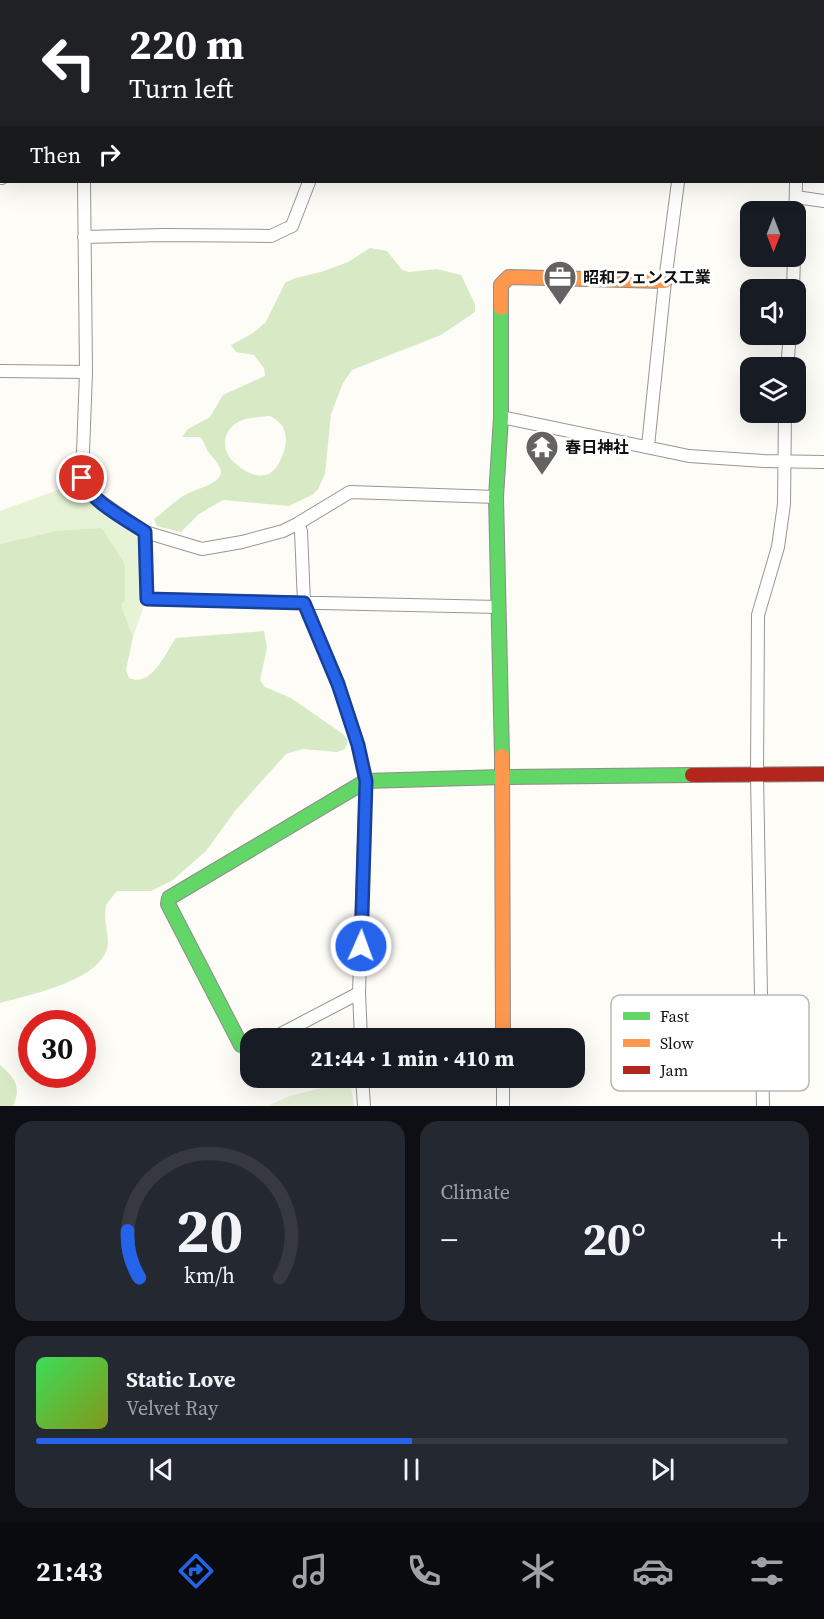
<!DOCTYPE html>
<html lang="en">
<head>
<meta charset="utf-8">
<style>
  :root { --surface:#171b24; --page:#242831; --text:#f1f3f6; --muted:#9ea1a6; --line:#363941; --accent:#2563eb }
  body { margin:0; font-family:"Source Serif 4","Noto Sans JP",serif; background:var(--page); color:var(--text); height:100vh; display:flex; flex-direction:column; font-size:22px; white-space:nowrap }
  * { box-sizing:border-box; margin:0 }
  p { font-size:20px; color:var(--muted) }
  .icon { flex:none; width:33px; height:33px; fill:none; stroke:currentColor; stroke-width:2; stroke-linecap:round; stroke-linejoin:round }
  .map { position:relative; height:1106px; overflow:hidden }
  .drawer { display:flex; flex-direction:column; gap:15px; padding:15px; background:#0d0f14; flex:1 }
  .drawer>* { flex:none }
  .hud { position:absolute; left:0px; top:0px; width:825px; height:183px; box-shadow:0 6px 24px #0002; background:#202124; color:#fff; overflow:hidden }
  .needle { width:39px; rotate:180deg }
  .controls { position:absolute; left:740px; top:201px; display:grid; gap:12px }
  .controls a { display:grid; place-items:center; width:66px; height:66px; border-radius:12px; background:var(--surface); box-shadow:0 6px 24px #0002; font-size:30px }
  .speed { position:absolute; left:18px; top:1010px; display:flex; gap:12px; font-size:30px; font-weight:700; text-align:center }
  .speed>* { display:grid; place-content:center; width:78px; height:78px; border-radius:50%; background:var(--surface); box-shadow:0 6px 24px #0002; line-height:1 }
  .speed .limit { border:9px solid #d22; background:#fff; color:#111 }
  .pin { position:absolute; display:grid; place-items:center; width:51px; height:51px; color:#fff; margin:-26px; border:3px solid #fff; border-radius:50%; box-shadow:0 2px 6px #0007 }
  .me { position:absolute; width:66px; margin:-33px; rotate:2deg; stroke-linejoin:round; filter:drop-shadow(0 0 4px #0008) }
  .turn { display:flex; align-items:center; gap:21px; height:126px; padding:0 30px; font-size:27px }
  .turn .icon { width:78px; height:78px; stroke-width:2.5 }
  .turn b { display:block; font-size:42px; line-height:51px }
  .then { display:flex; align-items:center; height:57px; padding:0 30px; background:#0003; gap:12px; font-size:22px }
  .big { font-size:45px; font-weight:700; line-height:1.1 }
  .drawer .widget { flex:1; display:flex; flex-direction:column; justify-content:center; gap:9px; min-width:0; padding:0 21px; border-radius:18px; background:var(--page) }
  .drawer .dial { align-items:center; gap:0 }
  .dial svg { height:156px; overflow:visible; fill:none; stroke:var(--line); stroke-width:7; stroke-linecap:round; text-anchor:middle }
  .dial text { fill:var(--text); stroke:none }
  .song { display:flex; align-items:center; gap:18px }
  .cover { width:72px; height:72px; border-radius:9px; background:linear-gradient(135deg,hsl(130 70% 55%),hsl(70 70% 35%)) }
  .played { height:6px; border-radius:3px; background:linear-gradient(90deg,var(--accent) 50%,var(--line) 50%) }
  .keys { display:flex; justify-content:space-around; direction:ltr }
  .heat { display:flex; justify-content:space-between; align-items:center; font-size:33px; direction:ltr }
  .drawer .tiles { flex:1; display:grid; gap:15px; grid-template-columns:1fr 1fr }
  .widget:last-child { grid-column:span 2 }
  .trip { position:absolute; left:240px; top:1028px; width:345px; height:60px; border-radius:18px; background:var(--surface); box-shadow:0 6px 24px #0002; font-weight:700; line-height:60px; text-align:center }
  .menu { display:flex; height:96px; justify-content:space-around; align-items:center; background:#090b0e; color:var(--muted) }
  .menu .icon { width:42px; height:42px }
  .menu .current { color:var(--accent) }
  .menu b { font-size:27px; color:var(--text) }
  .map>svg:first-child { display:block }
</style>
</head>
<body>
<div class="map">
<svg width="824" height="1106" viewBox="0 0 824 1106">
  <rect width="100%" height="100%" fill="#fdfcf7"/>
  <path fill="#e7f3d7" d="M 74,484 L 95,504 L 138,534 L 144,606 L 133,637 L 121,605 L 56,531 L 0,544 L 0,511 Z
    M 350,1081 L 354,1106 L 267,1106 L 290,1096 Z"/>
  <path fill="#d8eac5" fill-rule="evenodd" d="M 370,248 L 387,251 L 402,270 L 409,272 L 437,269 L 461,275 L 475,304 L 475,312 L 441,335 L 352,370 L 343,383 L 331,414 L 325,474 L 318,489 L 312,495 L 289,506 L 223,500 L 199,514 L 181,532 L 157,526 L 154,519 C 165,511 175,500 187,494 C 197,488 226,483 220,468 C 218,462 213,458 209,453 C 205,448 205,442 200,437 L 182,437 L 188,429 L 210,417 L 223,395 L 265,376 L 264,368 L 254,355 L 236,352 L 231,345 L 253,333 L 266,322 L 285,283 L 293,279 L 324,271 L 348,262 ZM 270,416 C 291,426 288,446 279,463 C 276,468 272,474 265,475 C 254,477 244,471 236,464 C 221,453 221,432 238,422 C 247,417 261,417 270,416 Z
    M 102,528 L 125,565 L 125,600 L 121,605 L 133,637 L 126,670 L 129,678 C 151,688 165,654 176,638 L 264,631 L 267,648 L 260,680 L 265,687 L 291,698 L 343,734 L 348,741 L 345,749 L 337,752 L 303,749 L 286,754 L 235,811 L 206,851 L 173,880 L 151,891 L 117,891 C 114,895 108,901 106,906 C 103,917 108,932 108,943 C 106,980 28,995 0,1003 L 0,544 L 56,531 Z
    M 0,1065 C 15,1078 22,1087 13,1106 L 0,1106 Z"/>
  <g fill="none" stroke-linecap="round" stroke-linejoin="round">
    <path stroke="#cde8f7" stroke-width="3" d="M 313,2 L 314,0
      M 337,2 L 337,0
      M 777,2 L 778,0
      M 0,106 L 2,106"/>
    <g stroke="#979795" stroke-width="14">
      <path id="street" d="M 482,2 L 485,0
        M 0,41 L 2,41
        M 824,47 L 824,44
        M 0,178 L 2,178
        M 84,182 L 86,372 L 82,479 L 84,486 L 97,499 L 145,532 L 202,549 L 242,542 L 283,531 L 297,524 L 350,492 L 496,497
        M 796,197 L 824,201
        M 795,233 L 796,182
        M 84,237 L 164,235 L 271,236 L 292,226 L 309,182
        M 793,290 L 794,256
        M 787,368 L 790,334
        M 0,371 L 86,372
        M 501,417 L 689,456 L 764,461 L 824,462
        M 648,446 L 665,281 L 678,182
        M 297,524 L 301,531 L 304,603 L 338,684 L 358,745 L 366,781 L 359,993 L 361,1038
        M 145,532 L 147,599 L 498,607
        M 273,1038 L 359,993
        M 362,1077 L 364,1106
        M 503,1077 L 503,1106
        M 763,1106 L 757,775 L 758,615 L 778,547 L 784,504 L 785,412"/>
    </g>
    <g stroke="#8e8d8b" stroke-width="16">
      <path id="fast" d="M 501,308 L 501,417 L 496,497 L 502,756
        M 250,1049 L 241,1045 L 168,904 L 169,898 L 366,781 L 502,777 L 692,775"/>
    </g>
    <g stroke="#8e8d8b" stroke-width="16">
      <path id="slow" d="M 501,308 L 501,285 L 509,277 L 665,281
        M 502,756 L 503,1038"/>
    </g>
    <g stroke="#8e8d8b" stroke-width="16">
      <path id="jam" d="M 692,775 L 824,774"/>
    </g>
    <use href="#street" stroke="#fffffe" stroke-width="12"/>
    <use href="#fast" stroke="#63d668" stroke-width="14"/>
    <use href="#slow" stroke="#ff974d" stroke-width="14"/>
    <use href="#jam" stroke="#b3261e" stroke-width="14"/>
  </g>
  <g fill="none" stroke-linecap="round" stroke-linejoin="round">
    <g stroke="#184099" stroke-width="15">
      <path id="route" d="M 82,478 C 87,499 127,520 145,532 L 147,599 L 304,603 L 338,684 L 358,745 L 366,781 L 361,946"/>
    </g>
    <use href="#route" stroke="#2563eb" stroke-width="10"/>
  </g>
  <defs>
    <g id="office-pin" transform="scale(1.725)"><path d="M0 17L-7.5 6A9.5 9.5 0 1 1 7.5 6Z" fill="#646362" stroke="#fff"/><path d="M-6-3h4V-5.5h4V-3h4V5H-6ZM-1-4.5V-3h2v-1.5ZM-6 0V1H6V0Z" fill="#fff"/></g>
    <g id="temple-pin" transform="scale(1.725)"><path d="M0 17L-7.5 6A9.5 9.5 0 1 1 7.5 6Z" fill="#646362" stroke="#fff"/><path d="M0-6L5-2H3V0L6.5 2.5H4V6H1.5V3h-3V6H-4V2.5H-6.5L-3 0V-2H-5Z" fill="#fff"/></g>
  </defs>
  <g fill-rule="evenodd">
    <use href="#office-pin" x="560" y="277"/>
    <use href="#temple-pin" x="542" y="447"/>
  </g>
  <g text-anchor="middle" stroke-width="6" stroke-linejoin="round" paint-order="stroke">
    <g font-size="16" font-weight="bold" fill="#111" stroke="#fff" text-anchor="start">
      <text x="583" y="283">昭和フェンス工業</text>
      <text x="565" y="453">春日神社</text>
    </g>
  </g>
  <rect x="611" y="995" width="198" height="96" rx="9" fill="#fff" stroke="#b8b8b8" stroke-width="1.5"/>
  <rect x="623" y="1012" width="27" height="8" fill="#63d668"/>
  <rect x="623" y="1039" width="27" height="8" fill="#ff974d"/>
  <rect x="623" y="1066" width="27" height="8" fill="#b3261e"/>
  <g font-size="16" fill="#111">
    <text x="660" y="1022">Fast</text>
    <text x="660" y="1049">Slow</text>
    <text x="660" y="1076">Jam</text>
  </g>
</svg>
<div class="controls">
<a><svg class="needle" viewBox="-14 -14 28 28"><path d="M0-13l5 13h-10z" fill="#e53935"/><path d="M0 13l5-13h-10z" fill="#9ea1a6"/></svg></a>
<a><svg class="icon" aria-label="sound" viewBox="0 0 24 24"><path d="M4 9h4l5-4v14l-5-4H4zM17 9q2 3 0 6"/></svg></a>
<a><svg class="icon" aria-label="layers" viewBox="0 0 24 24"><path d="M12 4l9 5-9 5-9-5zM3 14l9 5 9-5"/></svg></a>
</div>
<div class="speed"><div class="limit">30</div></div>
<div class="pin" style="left:82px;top:478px;background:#d93025"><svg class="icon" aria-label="arrive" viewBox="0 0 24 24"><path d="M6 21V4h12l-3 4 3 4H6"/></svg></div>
<svg class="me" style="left:361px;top:946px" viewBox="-20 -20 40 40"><circle r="17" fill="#2563eb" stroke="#fff" stroke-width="3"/><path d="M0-11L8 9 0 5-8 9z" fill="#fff"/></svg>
<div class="trip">21:44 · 1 min · 410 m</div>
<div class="hud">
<div class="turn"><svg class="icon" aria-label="left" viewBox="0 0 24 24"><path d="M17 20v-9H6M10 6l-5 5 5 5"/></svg><div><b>220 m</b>Turn left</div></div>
<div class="then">Then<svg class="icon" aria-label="right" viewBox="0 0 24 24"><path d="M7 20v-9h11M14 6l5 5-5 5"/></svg></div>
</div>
</div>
<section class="drawer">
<div class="tiles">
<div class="widget dial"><svg viewBox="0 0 100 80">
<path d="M14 69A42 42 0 1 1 86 69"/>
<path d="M14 69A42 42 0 0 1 8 45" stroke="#2563eb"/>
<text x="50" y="56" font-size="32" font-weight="700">20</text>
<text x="50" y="72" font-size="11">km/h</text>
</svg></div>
<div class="widget"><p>Climate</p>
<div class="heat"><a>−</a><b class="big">20°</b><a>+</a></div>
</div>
<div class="widget">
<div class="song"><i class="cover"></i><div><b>Static Love</b><p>Velvet Ray</p></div></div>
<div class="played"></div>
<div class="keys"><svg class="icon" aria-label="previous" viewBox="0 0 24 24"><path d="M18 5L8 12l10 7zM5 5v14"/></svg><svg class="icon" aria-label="pause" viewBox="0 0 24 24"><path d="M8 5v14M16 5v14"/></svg><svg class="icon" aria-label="next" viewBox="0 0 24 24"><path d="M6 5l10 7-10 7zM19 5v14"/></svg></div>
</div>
</div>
</section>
<nav class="menu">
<b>21:43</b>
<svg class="icon current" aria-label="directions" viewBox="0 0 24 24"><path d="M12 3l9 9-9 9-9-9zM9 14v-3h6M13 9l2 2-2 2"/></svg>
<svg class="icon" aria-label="music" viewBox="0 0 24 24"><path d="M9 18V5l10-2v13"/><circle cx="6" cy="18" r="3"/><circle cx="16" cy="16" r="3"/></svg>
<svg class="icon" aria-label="phone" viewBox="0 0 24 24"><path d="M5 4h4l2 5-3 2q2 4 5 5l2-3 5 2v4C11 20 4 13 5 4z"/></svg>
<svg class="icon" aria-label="climate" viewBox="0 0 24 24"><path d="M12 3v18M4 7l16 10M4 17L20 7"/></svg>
<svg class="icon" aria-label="car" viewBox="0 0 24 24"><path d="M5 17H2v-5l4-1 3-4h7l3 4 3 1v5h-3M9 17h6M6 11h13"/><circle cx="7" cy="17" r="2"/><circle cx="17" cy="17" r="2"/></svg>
<svg class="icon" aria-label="filters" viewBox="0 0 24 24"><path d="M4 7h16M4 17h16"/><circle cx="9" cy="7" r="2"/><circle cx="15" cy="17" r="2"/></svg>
</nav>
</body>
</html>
